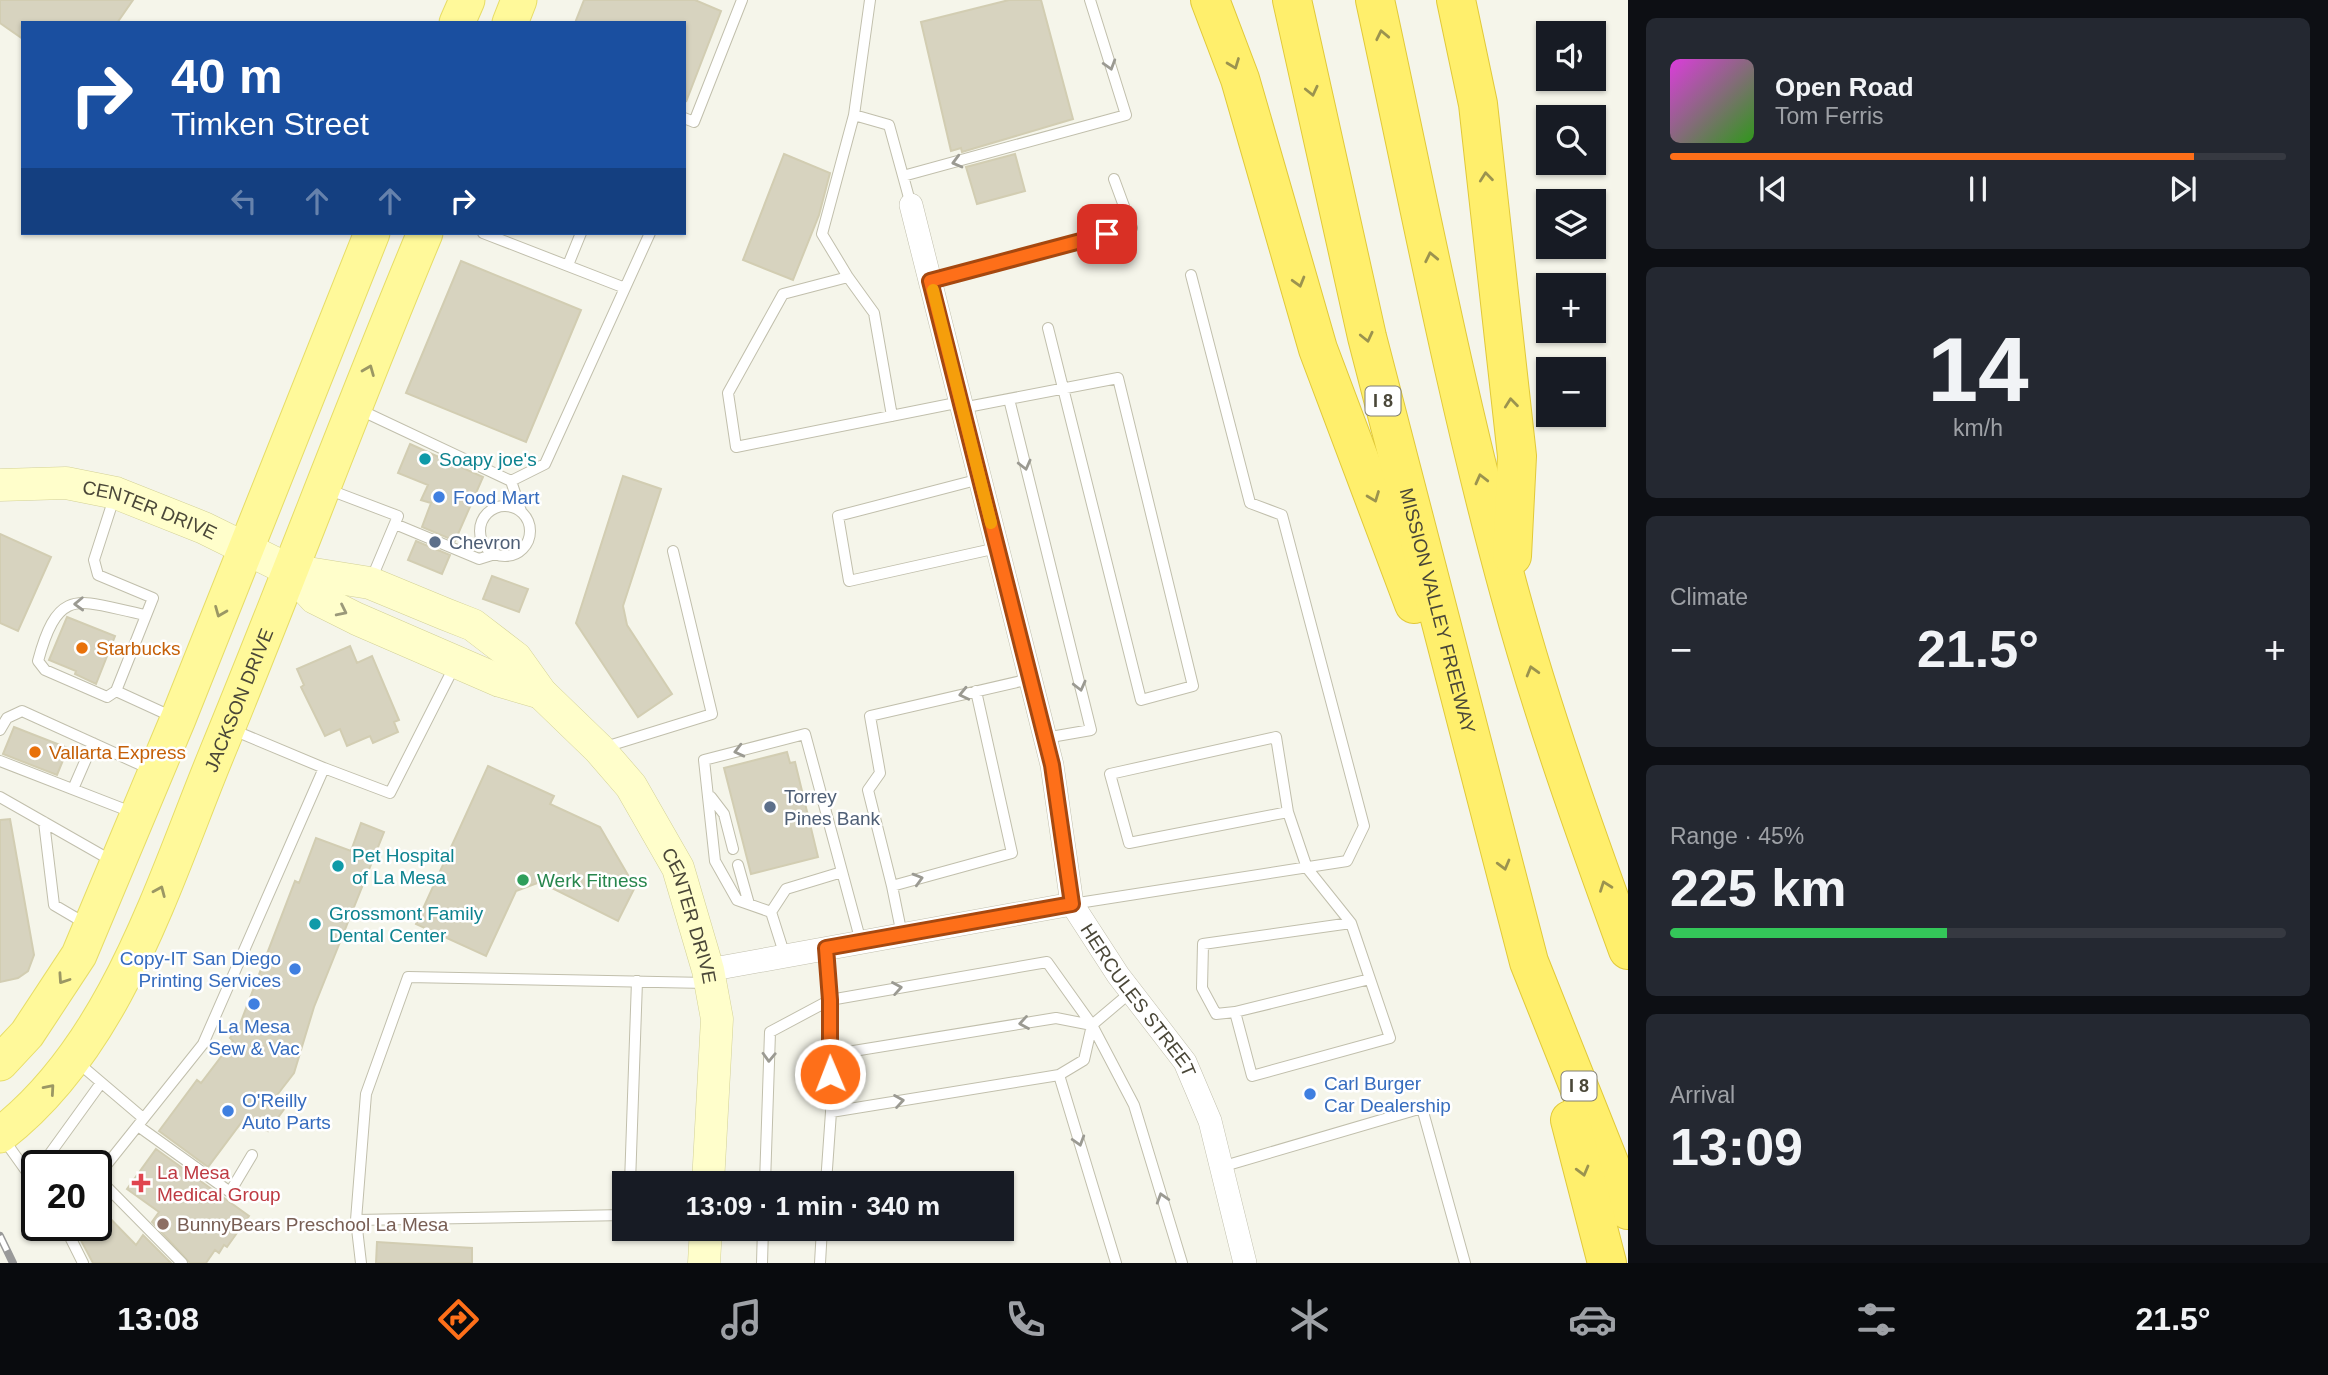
<!DOCTYPE html>
<html lang="en">
<head>
<meta charset="utf-8">
<style>
  :root { --surface:#171b24; --page:#242831; --text:#f1f3f6; --muted:#9ea1a6; --line:#363941; --accent:#fe6f19 }
  body { margin:0; font-family:Arial,sans-serif; background:var(--page); color:var(--text); height:100vh; display:flex; flex-direction:column; font-size:26px; white-space:nowrap }
  * { box-sizing:border-box; margin:0 }
  p { font-size:23px; color:var(--muted) }
  .icon { flex:none; width:38px; height:38px; fill:none; stroke:currentColor; stroke-width:2; stroke-linecap:round; stroke-linejoin:round }
  .map { position:relative; flex:1; overflow:hidden }
  .panel { display:flex; flex-direction:column; gap:18px; padding:18px; background:#0d0f14; width:700px }
  .panel>* { flex:none }
  .guide { position:absolute; left:21px; top:21px; width:665px; height:214px; border-radius:0px; box-shadow:0 2px 5px #0004; background:#1a4fa0; color:#fff; overflow:hidden }
  .fabs { position:absolute; left:1536px; top:21px; display:grid; gap:14px }
  .fabs a { display:grid; place-items:center; width:70px; height:70px; border-radius:0px; background:var(--surface); box-shadow:0 2px 5px #0004; font-size:35px }
  .speed { position:absolute; left:21px; top:1150px; display:flex; gap:14px; font-size:35px; font-weight:700; text-align:center }
  .speed>* { display:grid; place-content:center; width:91px; height:91px; border-radius:50%; background:var(--surface); box-shadow:0 2px 5px #0004; line-height:1 }
  .speed .limit { border:4px solid #111; border-radius:10px; background:#fff; color:#111 }
  .pin { position:absolute; display:grid; place-items:center; width:60px; height:60px; color:#fff; margin:-30px; border-radius:14px; box-shadow:0 4px 10px #0006 }
  .me { position:absolute; width:77px; margin:-38px; rotate:359deg; stroke-linejoin:round; filter:drop-shadow(0 0 5px #0008) }
  .turn { display:flex; align-items:center; gap:24px; height:147px; padding:0 35px; font-size:32px }
  .turn .icon { width:91px; height:91px; stroke-width:2.5 }
  .turn b { display:block; font-size:49px; line-height:60px }
  .lanes { display:flex; align-items:center; height:66px; padding:0 35px; background:#0003; justify-content:center; gap:35px; direction:ltr }
  .lanes .off { opacity:.35 }
  .big { font-size:52px; font-weight:800; line-height:1.1 }
  .panel .widget { flex:1; display:flex; flex-direction:column; justify-content:center; gap:10px; min-width:0; padding:0 24px; border-radius:10px; background:var(--page) }
  .panel .dial { align-items:center; gap:0 }
  .dial b { font-size:91px; line-height:1 }
  .song { display:flex; align-items:center; gap:21px }
  .cover { width:84px; height:84px; border-radius:10px; background:linear-gradient(135deg,hsl(300 70% 55%),hsl(110 70% 35%)) }
  .played { height:7px; border-radius:4px; background:linear-gradient(90deg,var(--accent) 85%,var(--line) 85%) }
  .keys { display:flex; justify-content:space-around; direction:ltr }
  .heat { display:flex; justify-content:space-between; align-items:center; font-size:38px; direction:ltr }
  .charge { height:10px; border-radius:5px; background:linear-gradient(90deg,#34c759 45%,var(--line) 0) }
  .trip { position:absolute; left:612px; top:1171px; width:402px; height:70px; border-radius:0px; background:var(--surface); box-shadow:0 2px 5px #0004; font-weight:800; line-height:70px; text-align:center }
  .dock { display:flex; height:112px; justify-content:space-around; align-items:center; background:#090b0e; color:var(--muted) }
  .dock .icon { width:49px; height:49px }
  .dock .active { color:var(--accent) }
  .dock b { font-size:32px; color:var(--text) }
  main { display:flex; flex:1; min-height:0 }
  .map>svg:first-child { display:block }
</style>
</head>
<body>
<main>
<div class="map">
<svg width="1628" height="1263" viewBox="0 0 1628 1263">
  <rect width="100%" height="100%" fill="#f5f5ea"/>
  <path fill="#d7d3bf" stroke="#d2cdb2" stroke-width="2" d="M 0,0 L 133,0 L 117,23 L 23,23 L 23,39 L 0,23 Z
    M 584,0 L 695,0 L 721,11 L 686,102 L 684,23 L 575,23 Z
    M 1009,0 L 1041,0 L 1073,119 L 962,152 L 961,148 L 951,151 L 921,22 Z
    M 784,154 L 830,173 L 819,215 L 793,280 L 743,260 Z
    M 1015,154 L 1025,191 L 977,204 L 966,167 Z
    M 461,261 L 581,310 L 526,442 L 406,393 Z
    M 410,444 L 483,477 L 455,541 L 422,527 L 431,503 L 421,500 L 428,485 L 398,473 Z
    M 623,476 L 661,489 L 623,606 L 627,625 L 672,694 L 638,717 L 576,623 Z
    M 0,534 L 51,557 L 18,631 L 0,623 Z
    M 416,541 L 450,555 L 442,574 L 408,560 Z
    M 492,576 L 528,589 L 519,612 L 483,599 Z
    M 67,617 L 115,636 L 96,684 L 75,674 L 76,671 L 49,660 Z
    M 350,646 L 357,663 L 372,656 L 399,720 L 394,722 L 398,732 L 373,743 L 370,736 L 347,746 L 340,729 L 325,736 L 301,687 L 304,685 L 297,669 Z
    M 14,727 L 68,748 L 57,775 L 3,754 Z
    M 787,752 L 790,763 L 795,762 L 818,857 L 751,874 L 724,768 Z
    M 488,766 L 554,796 L 550,804 L 600,827 L 635,887 L 618,921 L 540,882 L 516,891 L 486,956 L 416,924 Z
    M 10,819 L 34,955 L 28,971 L 18,978 L 0,982 L 0,820 Z
    M 361,823 L 384,832 L 314,1007 L 294,1073 L 274,1099 L 285,1108 L 268,1131 L 247,1115 L 208,1167 L 159,1131 L 197,1080 L 201,1083 L 233,1041 L 230,1038 L 240,1024 L 295,881 L 299,883 L 316,838 L 351,851 Z
    M 156,1149 L 249,1216 L 227,1247 L 224,1245 L 219,1253 L 215,1250 L 206,1263 L 190,1263 L 152,1222 L 159,1212 L 127,1189 Z
    M 96,1204 L 136,1245 L 143,1235 L 171,1263 L 93,1263 L 77,1233 L 85,1225 L 96,1225 Z
    M 377,1242 L 472,1248 L 472,1263 L 376,1263 Z"/>
  <g fill="none" stroke-linecap="round" stroke-linejoin="round">
    <g stroke="#c1bfac" stroke-width="12">
      <path id="lane" d="M 854,115 L 889,125 L 911,205
        M 684,118 L 694,122 L 742,0
        M 903,176 L 1126,115 L 1090,0
        M 483,233 L 625,288
        M 568,265 L 581,233
        M 848,277 L 822,234 L 854,115 L 870,0
        M 930,281 L 1132,228 L 1114,179
        M 1009,399 L 1091,730 L 1045,738
        M 962,408 L 1118,378 L 1193,686 L 1141,700 L 1048,328
        M 358,409 L 511,481 L 521,511
        M 892,416 L 874,313 L 848,277 L 783,294 L 728,393 L 736,447 L 961,402
        M 980,479 L 838,516 L 849,581 L 997,548
        M 511,481 L 545,464 L 650,233
        M 327,489 L 398,516 L 371,580
        M 115,495 L 94,560 L 98,575 L 153,598 L 116,691 L 175,718
        M480 531a25 25 0 1 1 50 0a25 25 0 1 1-50 0Z
        M 395,524 L 479,559 L 495,554
        M 116,691 L 107,697 L 45,670 L 38,661 C 59,583 80,602 146,615
        M 976,691 L 1012,853 L 892,886 L 868,790 L 880,773 L 870,716 L 1030,679
        M 0,730 L 7,718 L 22,711 L 152,770
        M 602,748 L 712,714 L 673,551
        M 0,761 L 134,813
        M 324,768 L 390,793 L 455,665
        M 73,789 L 93,743
        M 0,797 L 114,862
        M 711,797 L 724,814 L 733,849
        M 1288,812 L 1129,843 L 1110,774 L 1276,737 L 1288,812 L 1307,868 L 1351,923 L 1390,1038 L 1252,1076 L 1235,1012 L 1370,979
        M 44,822 L 54,905 L 88,925
        M 738,865 L 749,904
        M 892,886 L 902,935
        M 1072,904 L 1347,861 L 1364,826 L 1282,515 L 1250,503 L 1191,275
        M 771,912 L 737,900 L 715,861 L 704,760 L 805,734 L 861,942
        M 771,912 L 786,889 L 842,872
        M 771,912 L 785,956
        M 1235,1012 L 1216,1014 L 1202,988 L 1203,944 L 1351,923
        M 829,1055 L 1056,1018 L 1092,1025
        M 76,1061 L 143,1118
        M 1059,1075 L 1116,1263
        M 831,1112 L 1059,1075 L 1084,1060 L 1092,1025 L 1131,992
        M 138,1126 L 230,1192 L 252,1155
        M 2,1137 L 37,1186
        M 41,1166 L 101,1083
        M 1221,1167 L 1422,1108 L 1465,1263
        M 97,1177 L 182,1263
        M 96,1178 L 203,1044 L 324,768 L 233,730
        M 630,1183 L 637,981
        M 765,1183 L 770,1032 L 830,1000 L 1047,962 L 1092,1025 L 1134,1105 L 1182,1263
        M 826,1183 L 831,1112 L 826,949
        M 625,1215 L 356,1220 L 366,1094 L 408,977 L 707,983
        M 356,1220 L 361,1263
        M 64,1225 L 83,1263
        M 762,1263 L 763,1228
        M 820,1263 L 822,1228"/>
    </g>
    <g stroke="#c1bfac" stroke-width="24">
      <g id="street">
        <path id="s1" d="M 911,205 L 1052,765 L 1072,904 L 1118,975 L 1185,1062 L 1210,1121 L 1245,1263"/>
        <path d="M 708,970 L 1072,904"/>
      </g>
    </g>
    <g stroke="#d3d197" stroke-width="33">
      <g id="secondary">
        <path id="s2" d="M 0,485 L 66,483 L 116,493 L 204,528 L 289,570 L 370,583 L 445,614 L 473,625 L 516,658 L 541,693 L 599,749 L 631,786 L 678,868 L 708,970 L 717,1019 L 708,1183"/>
        <path d="M 289,570 L 315,598 L 357,619 L 500,681 L 541,693"/>
        <path d="M 704,1263 L 706,1228"/>
      </g>
    </g>
    <g stroke="#e7dd67" stroke-width="37">
      <g id="primary">
        <path d="M 457,23 L 467,0"/>
        <path d="M 510,23 L 519,0"/>
        <path d="M 0,1063 L 27,1034 L 79,955 L 178,719 L 372,233"/>
        <path id="s3" d="M 0,1135 C 116,1046 163,884 217,753 C 288,581 353,405 425,233"/>
      </g>
    </g>
    <g stroke="#e1c939" stroke-width="40">
      <g id="highway">
        <path d="M 1210,0 L 1240,79 L 1318,349 L 1414,604"/>
        <path id="s4" d="M 1292,0 L 1367,337 L 1529,962 L 1628,1210"/>
        <path d="M 1375,0 C 1418,198 1456,398 1510,594 C 1543,715 1585,832 1628,950"/>
        <path d="M 1456,0 L 1478,104 L 1517,456 L 1512,556"/>
        <path d="M 1570,1120 L 1607,1263"/>
      </g>
    </g>
    <use href="#lane" stroke="#fff" stroke-width="10"/>
    <use href="#street" stroke="#fff" stroke-width="23"/>
    <use href="#secondary" stroke="#fffecb" stroke-width="32"/>
    <use href="#primary" stroke="#fff99a" stroke-width="35"/>
    <use href="#highway" stroke="#ffef6c" stroke-width="38"/>
    <g stroke="#999" stroke-width="8">
      <path id="rail" d="M 0,1236 L 13,1263"/>
    </g>
    <use href="#rail" stroke="#fff" stroke-width="5" stroke-dasharray="16" stroke-linecap="butt"/>
  </g>
  <defs><path id="oneway-chevron" d="M-2-3.5L2.5 0L-2 3.5" fill="none" stroke-width="1.6" stroke-linecap="round" stroke-linejoin="round" transform="scale(1.75)"/></defs>
  <g stroke="#9b934f">
    <use href="#oneway-chevron" transform="translate(1382 35) rotate(-102)"/>
    <use href="#oneway-chevron" transform="translate(1234 64) rotate(69)"/>
    <use href="#oneway-chevron" transform="translate(1312 91) rotate(77)"/>
    <use href="#oneway-chevron" transform="translate(1486 177) rotate(-96)"/>
    <use href="#oneway-chevron" transform="translate(1431 257) rotate(-102)"/>
    <use href="#oneway-chevron" transform="translate(1299 282) rotate(74)"/>
    <use href="#oneway-chevron" transform="translate(1367 337) rotate(77)"/>
    <use href="#oneway-chevron" transform="translate(1511 403) rotate(-96)"/>
    <use href="#oneway-chevron" transform="translate(1481 479) rotate(-104)"/>
    <use href="#oneway-chevron" transform="translate(1374 497) rotate(69)"/>
    <use href="#oneway-chevron" transform="translate(1532 671) rotate(-106)"/>
    <use href="#oneway-chevron" transform="translate(1504 865) rotate(75)"/>
    <use href="#oneway-chevron" transform="translate(1605 886) rotate(-110)"/>
    <use href="#oneway-chevron" transform="translate(1583 1171) rotate(75)"/>
  </g>
  <g stroke="#9b9a92">
    <use href="#oneway-chevron" transform="translate(1110 65) rotate(73)"/>
    <use href="#oneway-chevron" transform="translate(957 162) rotate(165)"/>
    <use href="#oneway-chevron" transform="translate(1025 465) rotate(76)"/>
    <use href="#oneway-chevron" transform="translate(79 604) rotate(178)"/>
    <use href="#oneway-chevron" transform="translate(1080 686) rotate(76)"/>
    <use href="#oneway-chevron" transform="translate(964 694) rotate(167)"/>
    <use href="#oneway-chevron" transform="translate(739 751) rotate(166)"/>
    <use href="#oneway-chevron" transform="translate(918 879) rotate(-16)"/>
    <use href="#oneway-chevron" transform="translate(897 988) rotate(-10)"/>
    <use href="#oneway-chevron" transform="translate(1024 1023) rotate(171)"/>
    <use href="#oneway-chevron" transform="translate(769 1057) rotate(92)"/>
    <use href="#oneway-chevron" transform="translate(899 1101) rotate(-9)"/>
    <use href="#oneway-chevron" transform="translate(1079 1141) rotate(73)"/>
    <use href="#oneway-chevron" transform="translate(1162 1198) rotate(-107)"/>
  </g>
  <g stroke="#9b9764">
    <use href="#oneway-chevron" transform="translate(369 370) rotate(-68)"/>
    <use href="#oneway-chevron" transform="translate(220 612) rotate(112)"/>
    <use href="#oneway-chevron" transform="translate(160 891) rotate(-67)"/>
    <use href="#oneway-chevron" transform="translate(63 979) rotate(124)"/>
    <use href="#oneway-chevron" transform="translate(50 1089) rotate(-49)"/>
  </g>
  <use stroke="#9b997a" href="#oneway-chevron" transform="translate(342 611) rotate(26)"/>
  <g fill="none" stroke-linecap="round" stroke-linejoin="round">
    <g stroke="#a54810" stroke-width="18">
      <path id="route" d="M 830,1074 L 830,1000 L 826,948 L 1072,904 L 1052,765 L 930,281 L 1107,234"/>
    </g>
    <use href="#route" stroke="#fe6f19" stroke-width="12"/>
    <path stroke="#f59e0b" stroke-width="12" d="M 933,290 L 991,523"/>
  </g>
  <g fill="#0f9aa8" stroke="#fff" stroke-width="2.5">
    <circle cx="425" cy="459" r="7"/>
    <circle cx="338" cy="866" r="7"/>
    <circle cx="315" cy="924" r="7"/>
  </g>
  <g fill="#3f7fe0" stroke="#fff" stroke-width="2.5">
    <circle cx="439" cy="497" r="7"/>
    <circle cx="295" cy="969" r="7"/>
    <circle cx="254" cy="1004" r="7"/>
    <circle cx="1310" cy="1094" r="7"/>
    <circle cx="228" cy="1111" r="7"/>
  </g>
  <g fill="#5c6f8a" stroke="#fff" stroke-width="2.5">
    <circle cx="435" cy="542" r="7"/>
    <circle cx="770" cy="807" r="7"/>
  </g>
  <g fill="#e8710a" stroke="#fff" stroke-width="2.5">
    <circle cx="82" cy="648" r="7"/>
    <circle cx="35" cy="752" r="7"/>
  </g>
  <circle fill="#2e9e5b" stroke="#fff" stroke-width="2.5" cx="523" cy="880" r="7"/>
  <path fill="#e0444e" stroke="#fff" stroke-width="2.5" d="M137.5 1172.5h7v7h7v7h-7v7h-7v-7h-7v-7h7z"/>
  <circle fill="#8d6e63" stroke="#fff" stroke-width="2.5" cx="163" cy="1224" r="7"/>
  <g text-anchor="middle" stroke-width="5" stroke-linejoin="round" paint-order="stroke">
    <g fill="#fff" stroke="#807e74" stroke-width="2">
      <rect x="1365.5" y="386.5" width="35" height="29" rx="5"/>
      <rect x="1561.5" y="1071.5" width="35" height="29" rx="5"/>
    </g>
    <g font-size="18" font-weight="bold" fill="#4a4738">
      <text x="1383" y="407">I 8</text>
      <text x="1579" y="1092">I 8</text>
    </g>
    <g font-size="19" fill="#0d838f" stroke="#fff" text-anchor="start">
      <text x="439" y="466">Soapy joe's</text>
      <text x="352" y="862">Pet Hospital<tspan x="352" dy="22">of La Mesa</tspan></text>
      <text x="329" y="920">Grossmont Family<tspan x="329" dy="22">Dental Center</tspan></text>
    </g>
    <g font-size="19" fill="#366cbe" stroke="#fff" text-anchor="start">
      <text x="453" y="504">Food Mart</text>
      <text x="281" y="965" text-anchor="end">Copy-IT San Diego<tspan x="281" dy="22">Printing Services</tspan></text>
      <text x="254" y="1033" text-anchor="middle">La Mesa<tspan x="254" dy="22">Sew &amp; Vac</tspan></text>
      <text x="1324" y="1090">Carl Burger<tspan x="1324" dy="22">Car Dealership</tspan></text>
      <text x="242" y="1107">O'Reilly<tspan x="242" dy="22">Auto Parts</tspan></text>
    </g>
    <g font-size="19" fill="#4a4738" stroke="#fff">
      <text dy="7" stroke="none"><textPath href="#s2" startOffset="154">CENTER DRIVE</textPath></text>
      <text dy="7" stroke="none"><textPath href="#s4" startOffset="628">MISSION VALLEY FREEWAY</textPath></text>
      <text dy="7" stroke="none"><textPath href="#s3" startOffset="502">JACKSON DRIVE</textPath></text>
      <text dy="7" stroke="none"><textPath href="#s2" startOffset="870">CENTER DRIVE</textPath></text>
      <text dy="7" stroke="none"><textPath href="#s1" startOffset="835">HERCULES STREET</textPath></text>
    </g>
    <g font-size="19" fill="#4e5e75" stroke="#fff" text-anchor="start">
      <text x="449" y="549">Chevron</text>
      <text x="784" y="803">Torrey<tspan x="784" dy="22">Pines Bank</tspan></text>
    </g>
    <g font-size="19" fill="#c56008" stroke="#fff" text-anchor="start">
      <text x="96" y="655">Starbucks</text>
      <text x="49" y="759">Vallarta Express</text>
    </g>
    <g font-size="19" fill="#27864d" stroke="#fff" text-anchor="start">
      <text x="537" y="887">Werk Fitness</text>
    </g>
    <g font-size="19" fill="#be3a42" stroke="#fff" text-anchor="start">
      <text x="157" y="1179">La Mesa<tspan x="157" dy="22">Medical Group</tspan></text>
    </g>
    <g font-size="19" fill="#785e54" stroke="#fff" text-anchor="start">
      <text x="177" y="1231">BunnyBears Preschool La Mesa</text>
    </g>
  </g>
</svg>
<div class="fabs">
<a><svg class="icon" aria-label="sound" viewBox="0 0 24 24"><path d="M4 9h4l5-4v14l-5-4H4zM17 9q2 3 0 6"/></svg></a>
<a><svg class="icon" aria-label="search" viewBox="0 0 24 24"><circle cx="10" cy="10" r="6"/><path d="M15 15l6 6"/></svg></a>
<a><svg class="icon" aria-label="layers" viewBox="0 0 24 24"><path d="M12 4l9 5-9 5-9-5zM3 14l9 5 9-5"/></svg></a>
<a>+</a>
<a>−</a>
</div>
<div class="speed"><div class="limit">20</div></div>
<div class="pin" style="left:1107px;top:234px;background:#d93025"><svg class="icon" aria-label="arrive" viewBox="0 0 24 24"><path d="M6 21V4h12l-3 4 3 4H6"/></svg></div>
<svg class="me" style="left:830px;top:1074px" viewBox="-20 -20 40 40"><circle r="17" fill="#fe6f19" stroke="#fff" stroke-width="3"/><path d="M0-11L8 9 0 5-8 9z" fill="#fff"/></svg>
<div class="trip">13:09 · 1 min · 340 m</div>
<div class="guide">
<div class="turn"><svg class="icon" aria-label="right" viewBox="0 0 24 24"><path d="M7 20v-9h11M14 6l5 5-5 5"/></svg><div><b>40 m</b>Timken Street</div></div>
<div class="lanes"><svg class="icon off" aria-label="left" viewBox="0 0 24 24"><path d="M17 20v-9H6M10 6l-5 5 5 5"/></svg><svg class="icon off" aria-label="ahead" viewBox="0 0 24 24"><path d="M12 20V5M6 11l6-6 6 6"/></svg><svg class="icon off" aria-label="ahead" viewBox="0 0 24 24"><path d="M12 20V5M6 11l6-6 6 6"/></svg><svg class="icon" aria-label="right" viewBox="0 0 24 24"><path d="M7 20v-9h11M14 6l5 5-5 5"/></svg></div>
</div>
</div>
<section class="panel">
<div class="widget">
<div class="song"><i class="cover"></i><div><b>Open Road</b><p>Tom Ferris</p></div></div>
<div class="played"></div>
<div class="keys"><svg class="icon" aria-label="previous" viewBox="0 0 24 24"><path d="M18 5L8 12l10 7zM5 5v14"/></svg><svg class="icon" aria-label="pause" viewBox="0 0 24 24"><path d="M8 5v14M16 5v14"/></svg><svg class="icon" aria-label="next" viewBox="0 0 24 24"><path d="M6 5l10 7-10 7zM19 5v14"/></svg></div>
</div>
<div class="widget dial"><b>14</b><p>km/h</p></div>
<div class="widget"><p>Climate</p>
<div class="heat"><a>−</a><b class="big">21.5°</b><a>+</a></div>
</div>
<div class="widget"><p>Range · 45%</p><b class="big">225 km</b><div class="charge"></div></div>
<div class="widget"><p>Arrival</p><b class="big">13:09</b></div>
</section>
</main>
<nav class="dock">
<b>13:08</b>
<svg class="icon active" aria-label="directions" viewBox="0 0 24 24"><path d="M12 3l9 9-9 9-9-9zM9 14v-3h6M13 9l2 2-2 2"/></svg>
<svg class="icon" aria-label="music" viewBox="0 0 24 24"><path d="M9 18V5l10-2v13"/><circle cx="6" cy="18" r="3"/><circle cx="16" cy="16" r="3"/></svg>
<svg class="icon" aria-label="phone" viewBox="0 0 24 24"><path d="M5 4h4l2 5-3 2q2 4 5 5l2-3 5 2v4C11 20 4 13 5 4z"/></svg>
<svg class="icon" aria-label="climate" viewBox="0 0 24 24"><path d="M12 3v18M4 7l16 10M4 17L20 7"/></svg>
<svg class="icon" aria-label="car" viewBox="0 0 24 24"><path d="M5 17H2v-5l4-1 3-4h7l3 4 3 1v5h-3M9 17h6M6 11h13"/><circle cx="7" cy="17" r="2"/><circle cx="17" cy="17" r="2"/></svg>
<svg class="icon" aria-label="filters" viewBox="0 0 24 24"><path d="M4 7h16M4 17h16"/><circle cx="9" cy="7" r="2"/><circle cx="15" cy="17" r="2"/></svg>
<b>21.5°</b>
</nav>
</body>
</html>
